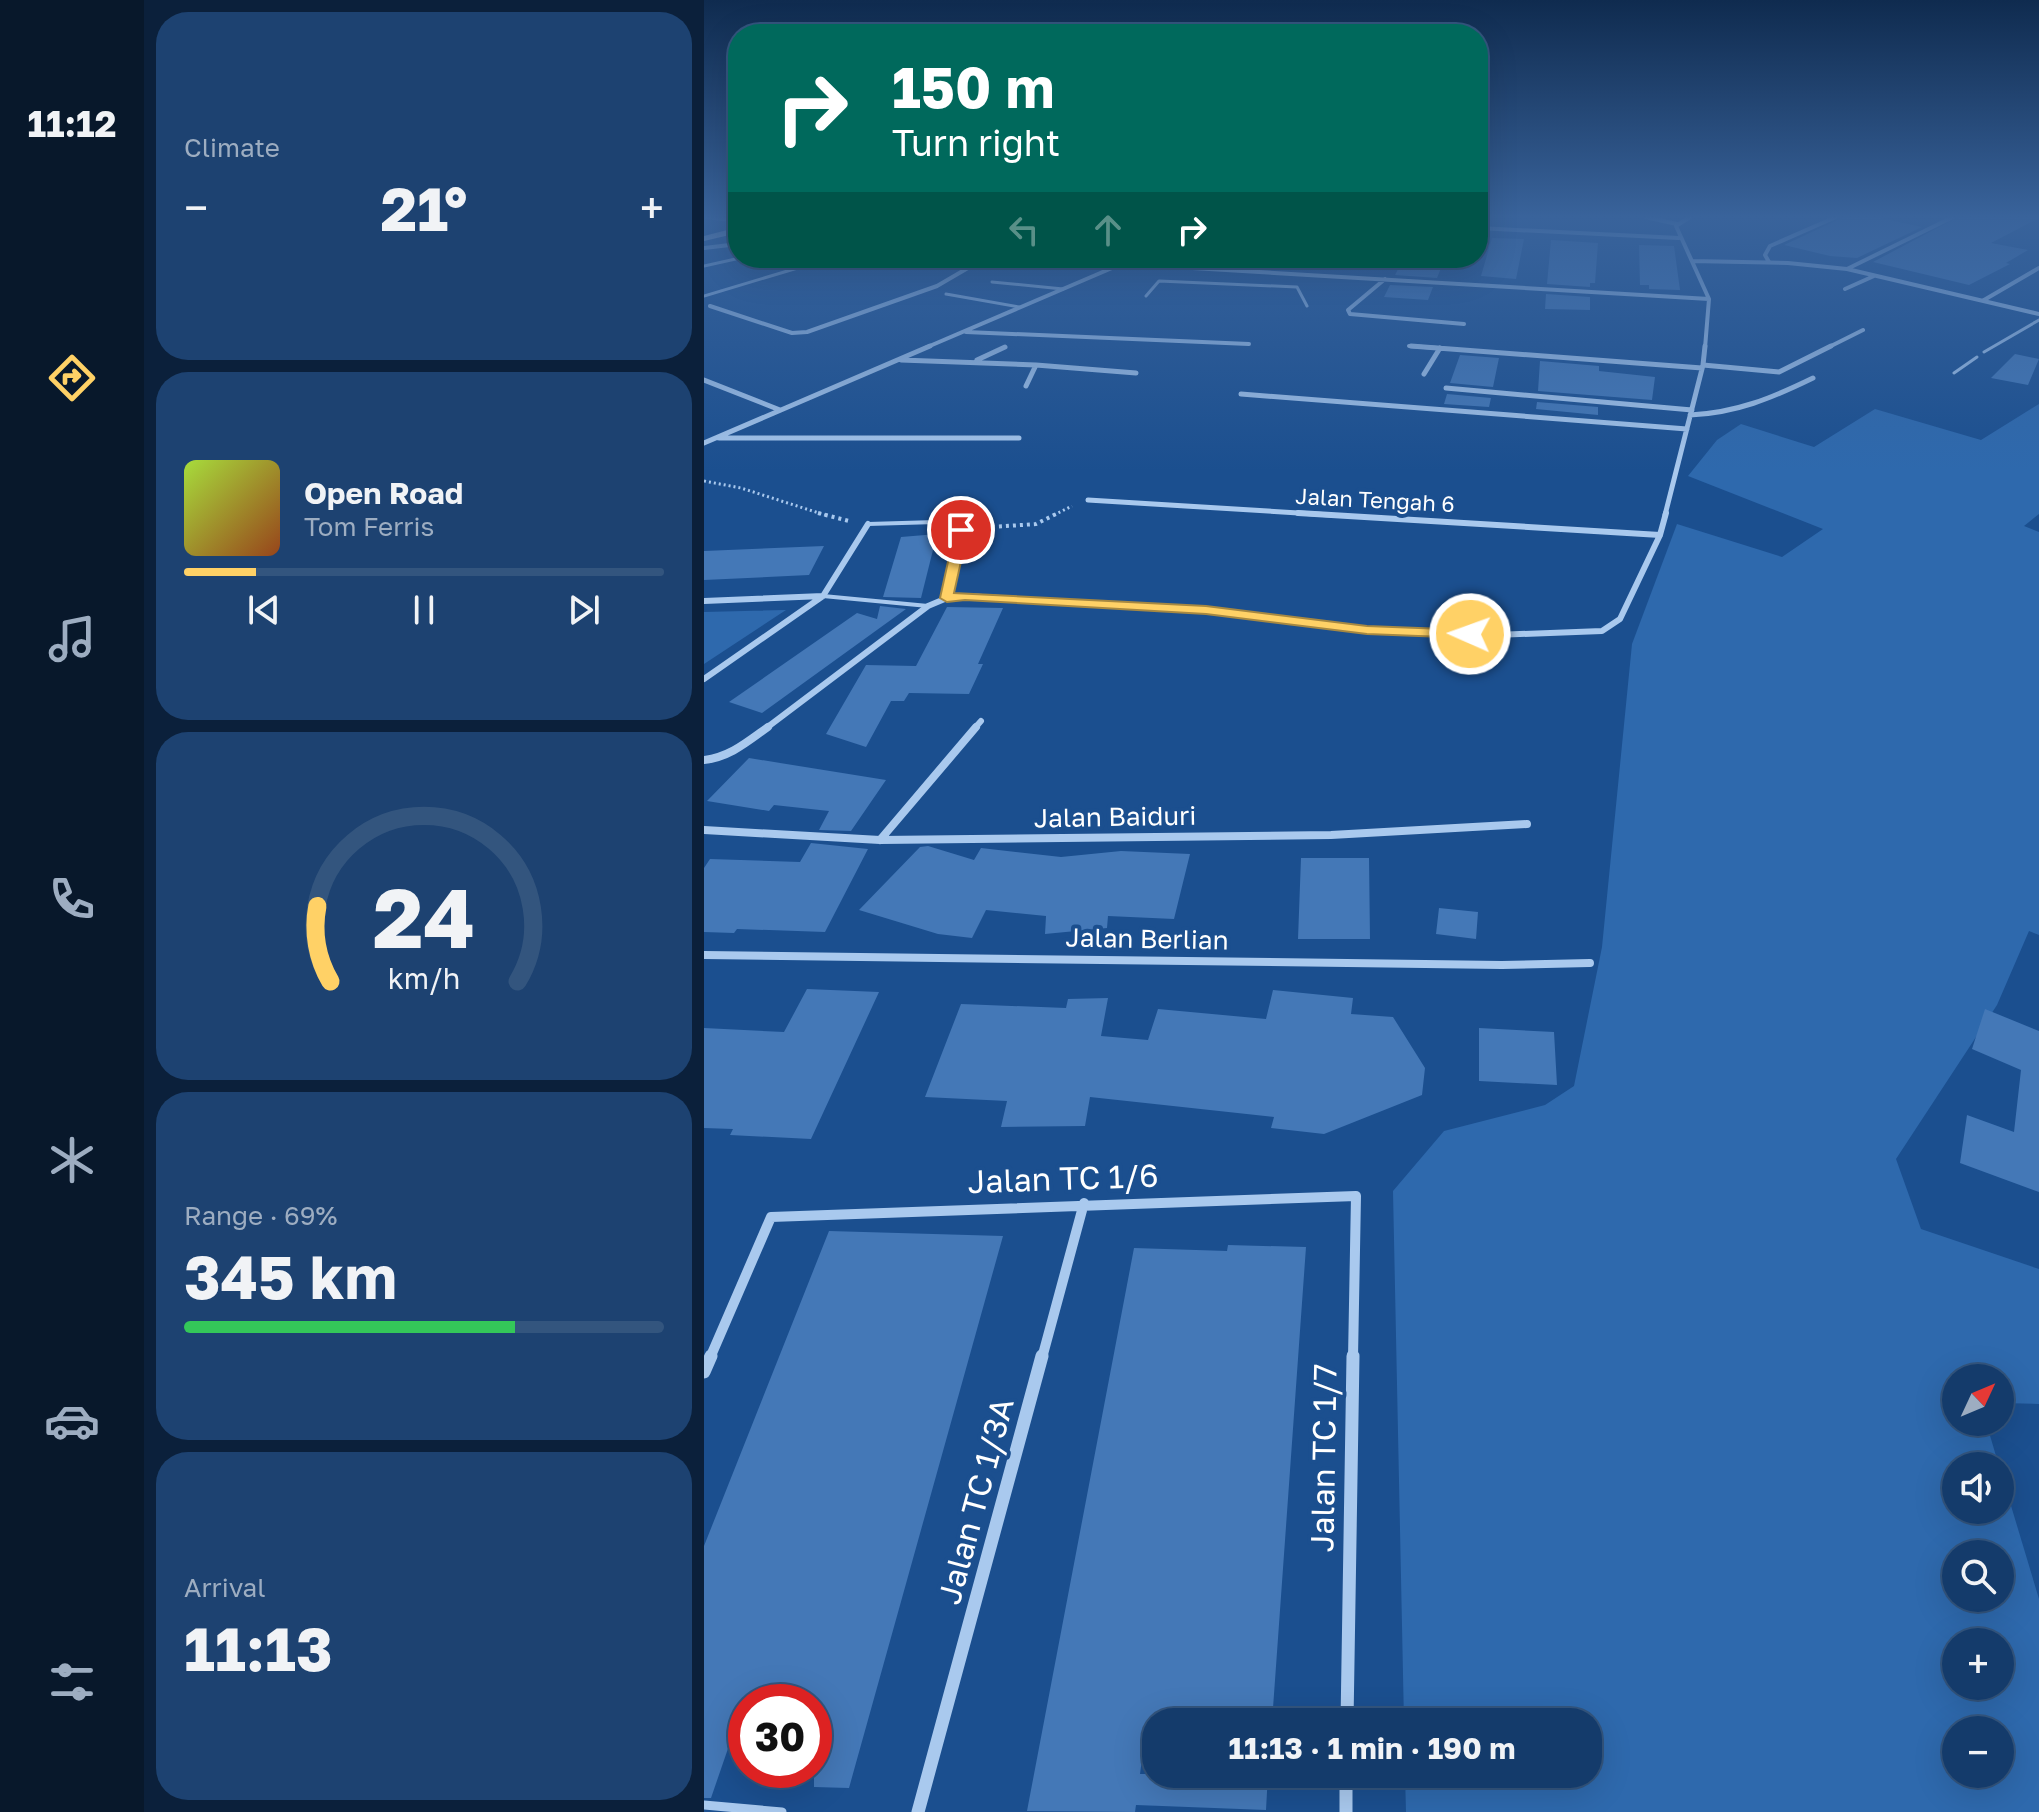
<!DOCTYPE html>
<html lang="en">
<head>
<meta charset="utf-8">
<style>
  :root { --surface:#143b6b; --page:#1d4271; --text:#f1f3f6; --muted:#9dadc1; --line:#33557e; --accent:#ffd166 }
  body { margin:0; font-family:"Golos Text",sans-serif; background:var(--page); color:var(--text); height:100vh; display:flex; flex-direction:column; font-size:30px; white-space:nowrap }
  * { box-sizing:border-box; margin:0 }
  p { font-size:26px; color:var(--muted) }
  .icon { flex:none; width:44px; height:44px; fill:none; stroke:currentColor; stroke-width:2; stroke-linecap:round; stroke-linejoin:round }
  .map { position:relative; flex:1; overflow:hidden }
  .details { display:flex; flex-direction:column; gap:12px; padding:12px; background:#0b203b; width:560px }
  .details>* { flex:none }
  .banner { position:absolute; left:24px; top:24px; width:760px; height:244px; border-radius:32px; box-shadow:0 8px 32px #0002,0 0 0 2px var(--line); background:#00695c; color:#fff; overflow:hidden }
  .needle { width:52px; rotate:46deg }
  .tools { position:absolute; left:1238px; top:1364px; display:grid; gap:16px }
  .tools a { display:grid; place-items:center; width:72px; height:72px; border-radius:50%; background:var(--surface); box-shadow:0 8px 32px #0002,0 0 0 2px var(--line); font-size:40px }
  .speed { position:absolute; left:24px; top:1684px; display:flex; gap:16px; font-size:40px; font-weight:700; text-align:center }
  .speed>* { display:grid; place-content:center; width:104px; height:104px; border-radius:50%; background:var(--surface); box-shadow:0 8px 32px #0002,0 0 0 2px var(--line); line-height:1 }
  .speed .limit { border:12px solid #d22; background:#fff; color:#111 }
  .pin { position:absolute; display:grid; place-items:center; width:68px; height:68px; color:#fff; margin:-34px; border:4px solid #fff; border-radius:50%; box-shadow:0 2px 8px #0007 }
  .me { position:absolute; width:88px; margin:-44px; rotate:272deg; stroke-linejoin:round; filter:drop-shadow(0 0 6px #0008) }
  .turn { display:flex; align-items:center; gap:28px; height:168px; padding:0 32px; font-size:36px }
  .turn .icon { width:104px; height:104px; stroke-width:2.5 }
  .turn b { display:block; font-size:56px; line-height:68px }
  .lanes { display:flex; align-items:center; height:76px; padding:0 32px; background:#0003; justify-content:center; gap:40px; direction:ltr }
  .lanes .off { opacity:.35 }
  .big { font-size:60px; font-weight:700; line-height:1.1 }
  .details .card { flex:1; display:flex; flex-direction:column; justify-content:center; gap:12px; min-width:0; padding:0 28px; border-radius:32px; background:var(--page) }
  .details .dial { align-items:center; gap:0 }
  .dial svg { height:208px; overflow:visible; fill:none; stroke:var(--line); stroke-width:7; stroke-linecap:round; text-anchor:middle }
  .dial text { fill:var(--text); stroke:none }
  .song { display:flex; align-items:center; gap:24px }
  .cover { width:96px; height:96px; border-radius:12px; background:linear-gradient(135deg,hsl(80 70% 55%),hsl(20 70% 35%)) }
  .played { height:8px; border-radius:4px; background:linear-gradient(90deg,var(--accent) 15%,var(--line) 15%) }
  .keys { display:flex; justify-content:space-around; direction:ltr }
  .heat { display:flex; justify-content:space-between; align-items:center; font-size:44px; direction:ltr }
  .charge { height:12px; border-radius:6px; background:linear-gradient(90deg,#34c759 69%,var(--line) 0) }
  .trip { position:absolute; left:438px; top:1708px; width:460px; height:80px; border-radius:32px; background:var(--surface); box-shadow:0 8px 32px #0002,0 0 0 2px var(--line); font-weight:700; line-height:80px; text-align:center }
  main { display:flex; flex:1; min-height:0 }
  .menu { display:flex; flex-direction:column; width:144px; justify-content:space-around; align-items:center; background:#08182b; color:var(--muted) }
  .menu .icon { width:56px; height:56px }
  .menu .on { color:var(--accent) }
  .menu b { font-size:36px; color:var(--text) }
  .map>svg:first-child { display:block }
</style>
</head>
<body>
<main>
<nav class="menu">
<b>11:12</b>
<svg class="icon on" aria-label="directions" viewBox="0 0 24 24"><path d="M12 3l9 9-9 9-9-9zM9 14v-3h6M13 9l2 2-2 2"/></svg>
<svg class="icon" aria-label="music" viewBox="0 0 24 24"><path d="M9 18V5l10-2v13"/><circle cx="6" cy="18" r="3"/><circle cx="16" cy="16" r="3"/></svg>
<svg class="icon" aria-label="phone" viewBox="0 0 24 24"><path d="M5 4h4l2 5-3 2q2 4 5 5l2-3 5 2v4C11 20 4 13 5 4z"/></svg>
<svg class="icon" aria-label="climate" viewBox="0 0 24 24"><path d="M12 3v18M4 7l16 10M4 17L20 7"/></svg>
<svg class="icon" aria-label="car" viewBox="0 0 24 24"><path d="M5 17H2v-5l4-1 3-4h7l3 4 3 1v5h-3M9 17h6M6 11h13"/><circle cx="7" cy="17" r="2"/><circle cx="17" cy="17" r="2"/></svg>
<svg class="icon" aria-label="filters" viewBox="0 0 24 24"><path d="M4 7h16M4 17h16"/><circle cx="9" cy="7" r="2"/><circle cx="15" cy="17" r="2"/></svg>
</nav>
<section class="details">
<div class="card"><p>Climate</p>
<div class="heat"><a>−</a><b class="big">21°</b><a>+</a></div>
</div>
<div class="card">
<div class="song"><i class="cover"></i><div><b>Open Road</b><p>Tom Ferris</p></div></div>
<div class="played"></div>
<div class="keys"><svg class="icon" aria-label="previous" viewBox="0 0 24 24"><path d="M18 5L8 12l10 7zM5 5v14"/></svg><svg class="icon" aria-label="pause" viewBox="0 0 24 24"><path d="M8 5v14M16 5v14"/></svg><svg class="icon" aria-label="next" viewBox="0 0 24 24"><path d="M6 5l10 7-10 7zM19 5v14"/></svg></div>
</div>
<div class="card dial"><svg viewBox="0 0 100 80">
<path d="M14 69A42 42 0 1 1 86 69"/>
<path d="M14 69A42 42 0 0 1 9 40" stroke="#ffd166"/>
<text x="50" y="56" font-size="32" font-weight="700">24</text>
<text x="50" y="72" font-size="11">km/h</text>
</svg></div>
<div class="card"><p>Range · 69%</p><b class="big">345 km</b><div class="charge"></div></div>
<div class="card"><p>Arrival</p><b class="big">11:13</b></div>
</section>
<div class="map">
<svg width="1335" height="1812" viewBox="0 0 1335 1812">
  <rect width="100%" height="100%" fill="#1b4f8f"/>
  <path fill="#2e69ad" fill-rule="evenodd" d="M 1335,404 L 1335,514 L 1320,526 L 1335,532 L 1335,935 L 1325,931 L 1293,1005 L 1192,1159 L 1217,1229 L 1335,1269 L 1335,1404 L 1296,1403 L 1296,1378 L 1252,1378 L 1252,1422 L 1282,1422 L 1295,1466 L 1252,1466 L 1252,1510 L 1296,1510 L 1296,1469 L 1335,1599 L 1335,1812 L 702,1812 L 701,1774 L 884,1774 L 884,1722 L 700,1722 L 689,1191 L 740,1131 L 841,1105 L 870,1086 L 898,947 L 928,644 L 973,524 L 1078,557 L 1119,529 L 984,476 L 1013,440 L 1037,424 L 1110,447 L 1171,409 L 1277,440 ZM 1252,1554 L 1296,1554 L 1296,1598 L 1252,1598 ZM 1252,1642 L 1296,1642 L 1296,1686 L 1252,1686 ZM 1252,1730 L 1296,1730 L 1296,1774 L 1252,1774 Z
    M 82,610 L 0,664 L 0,612 Z"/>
  <path fill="#4478b7" d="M 1140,217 L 1171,217 L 1218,227 L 1153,258 L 1126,256 L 1080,245 Z
    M 1254,217 L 1335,218 L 1287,243 L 1324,250 L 1302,263 L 1306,264 L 1265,285 L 1169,262 Z
    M 788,238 L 820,239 L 812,279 L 777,276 Z
    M 847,240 L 894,243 L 891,283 L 886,283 L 886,287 L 843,284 Z
    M 935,245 L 970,246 L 976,290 L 945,289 L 945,285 L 936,285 Z
    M 700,258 L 741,258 L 733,278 L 691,275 Z
    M 686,285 L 729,287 L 724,300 L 680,297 Z
    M 842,294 L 886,297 L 886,310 L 841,309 Z
    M 1311,354 L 1335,359 L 1324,385 L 1287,378 Z
    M 756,355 L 795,358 L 789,387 L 746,383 Z
    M 836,361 L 895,366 L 895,371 L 951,377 L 948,400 L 834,391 Z
    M 743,394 L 787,398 L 785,407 L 740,404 Z
    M 833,402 L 894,407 L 894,415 L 832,409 Z
    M 233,534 L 217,598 L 179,597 L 197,537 Z
    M 120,546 L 105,575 L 0,580 L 0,551 Z
    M 176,606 L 202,609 L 58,713 L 25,702 L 153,613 L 173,619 Z
    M 243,607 L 299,608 L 274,664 L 279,664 L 265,694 L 205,693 L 200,701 L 187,701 L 162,747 L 122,734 L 162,665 L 212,666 Z
    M 45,758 L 182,780 L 147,831 L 115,830 L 125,811 L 70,805 L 65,811 L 3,801 Z
    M 107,843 L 164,849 L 121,932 L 33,929 L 30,933 L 0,932 L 0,868 L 6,859 L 96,862 Z
    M 224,846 L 270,860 L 277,848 L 357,857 L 417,851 L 486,854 L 470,919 L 404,916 L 403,928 L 341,934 L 342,916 L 282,910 L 268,938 L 234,934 L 155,910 L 216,847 Z
    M 597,858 L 665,858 L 666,939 L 594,939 Z
    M 735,908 L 774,912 L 772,939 L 732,934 Z
    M 103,989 L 175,992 L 107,1139 L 26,1135 L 29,1129 L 0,1128 L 0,1028 L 80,1032 Z
    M 569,990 L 649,998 L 647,1014 L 689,1017 L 721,1068 L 718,1095 L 620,1134 L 567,1128 L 570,1117 L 386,1097 L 381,1126 L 297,1127 L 303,1101 L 221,1097 L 257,1004 L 362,1008 L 364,999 L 404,998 L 397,1036 L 444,1040 L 454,1009 L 562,1019 Z
    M 1281,1009 L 1335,1031 L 1335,1192 L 1256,1163 L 1263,1115 L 1310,1132 L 1317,1070 L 1268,1049 Z
    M 775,1028 L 850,1032 L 853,1085 L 775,1081 Z
    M 125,1231 L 299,1236 L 145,1788 L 110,1787 L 110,1702 L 40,1702 L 7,1798 L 0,1798 L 0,1546 Z
    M 524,1245 L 602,1247 L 568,1722 L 443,1722 L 436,1774 L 564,1774 L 562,1810 L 432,1805 L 431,1812 L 323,1811 L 430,1248 L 523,1251 Z"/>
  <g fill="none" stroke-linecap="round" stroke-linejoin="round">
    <path stroke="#a9c9ee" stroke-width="3" stroke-dasharray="2 3" stroke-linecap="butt" d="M 0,481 L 37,488 L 121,515
      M 350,515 L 368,506"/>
    <path stroke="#a9c9ee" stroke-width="4" stroke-dasharray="3 4" stroke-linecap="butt" d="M 114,513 L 145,521
      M 274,528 L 332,524 L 354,513"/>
    <path stroke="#a9c9ee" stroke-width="3" d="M 0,266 L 36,258
      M 288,282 L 359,289
      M 242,294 L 315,307
      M 0,296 L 107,264 L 92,258
      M 442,296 L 455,281 L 593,287 L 603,306
      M 1280,352 L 1335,320
      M 1250,373 L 1273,357"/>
    <path stroke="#a9c9ee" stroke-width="4" d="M 164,524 L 232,522 L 257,530 L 243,598
      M 119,596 L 224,606"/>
    <path stroke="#a9c9ee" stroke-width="9" d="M 0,1805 L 78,1812"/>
    <path stroke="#a9c9ee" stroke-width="4" d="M 3,217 L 34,221
      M 941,217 L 973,224
      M 986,217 L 972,226 L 1005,299 L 1001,348
      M 774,228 L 975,238
      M 0,248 L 34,244
      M 320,258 L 1005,299
      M 988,261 L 1084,263 L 1143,269 L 1335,314
      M 1065,262 L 1061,255 L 1066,246 L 1132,217
      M 1143,269 L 1249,217
      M 681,279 L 644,310 L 646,314 L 760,324
      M 1141,289 L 1170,276
      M 1280,300 L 1335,268
      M 6,306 L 88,333 L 103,332 L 233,286 L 281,258
      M 262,332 L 545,344
      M 705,346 L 734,348
      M 221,348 L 415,265
      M 1123,348 L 1159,330"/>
    <path stroke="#a9c9ee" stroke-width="5" d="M 707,346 L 998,368
      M 197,360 L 332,365 L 322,386
      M 273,360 L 301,347
      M 332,365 L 432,373
      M 999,365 L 1075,372 L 1127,346
      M 720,374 L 736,348
      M 0,380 L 76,410
      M 742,388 L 988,410
      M 537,394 L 983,429
      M 986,415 C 1032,413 1068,398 1109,378
      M 15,438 L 315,438
      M 0,443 L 226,346
      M 384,500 L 627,515
      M 961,515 L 999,365 L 1001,346"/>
    <path stroke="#a9c9ee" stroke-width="6" d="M 594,513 L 956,535
      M 0,601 L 119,596
      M 0,679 L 119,596 L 164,524
      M 61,729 L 224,606 L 243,598 L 261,596 L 502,610 L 663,630 L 791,635 L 898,631 L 916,619 L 956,535 L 962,513
      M 270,729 L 277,721"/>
    <path stroke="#a9c9ee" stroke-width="8" d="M 0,760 C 26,757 43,742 64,727
      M 0,830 L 176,840 L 627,835 L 823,824
      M 176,840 L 272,727
      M 0,955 L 798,965 L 886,963"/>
    <path stroke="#a9c9ee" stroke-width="10" d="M 6,1358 L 67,1217 L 652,1196 L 649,1358
      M 338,1358 L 380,1203"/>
    <path stroke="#a9c9ee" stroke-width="13" d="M 0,1372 L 7,1356
      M 643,1722 L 649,1356
      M 642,1774 L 642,1812
      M 214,1812 L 338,1356"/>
    <path fill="#f0f6ff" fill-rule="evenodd" d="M 31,228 L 34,228 L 34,233 L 0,241 L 0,236 Z"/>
  </g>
  <linearGradient id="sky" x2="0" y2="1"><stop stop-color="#0f2b4f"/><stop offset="0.46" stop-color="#39639b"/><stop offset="1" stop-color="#39639b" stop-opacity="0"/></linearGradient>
  <rect width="1335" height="471" fill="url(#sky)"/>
  <path fill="#ffd166" stroke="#a68842" stroke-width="2" d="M 257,526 L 264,530 L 250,593 L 502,606 L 663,626 L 766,630 L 773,634 L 766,638 L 663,634 L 502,614 L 261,600 L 243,602 L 236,598 L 251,530 Z"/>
  <g text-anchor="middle" stroke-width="8" stroke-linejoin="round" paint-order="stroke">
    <g font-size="22" fill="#fff" stroke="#1b4f8f">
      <text transform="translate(671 500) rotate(3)" y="8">Jalan Tengah 6</text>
    </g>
    <g font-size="26" fill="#fff" stroke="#1b4f8f">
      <text transform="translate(411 817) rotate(-1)" y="9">Jalan Baiduri</text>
      <text transform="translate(443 939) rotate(1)" y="9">Jalan Berlian</text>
    </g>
    <g font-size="32" fill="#fff" stroke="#1b4f8f">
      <text transform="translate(359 1179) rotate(-2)" y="11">Jalan TC 1/6</text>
      <text transform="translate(620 1458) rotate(-89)" y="11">Jalan TC 1/7</text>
      <text transform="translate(272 1501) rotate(-75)" y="11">Jalan TC 1/3A</text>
    </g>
  </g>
</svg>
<div class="tools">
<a><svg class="needle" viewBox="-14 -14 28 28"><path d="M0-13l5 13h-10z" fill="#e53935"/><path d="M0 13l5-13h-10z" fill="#9dadc1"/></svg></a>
<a><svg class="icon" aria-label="sound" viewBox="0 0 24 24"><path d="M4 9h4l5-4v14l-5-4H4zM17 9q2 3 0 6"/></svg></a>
<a><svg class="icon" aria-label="search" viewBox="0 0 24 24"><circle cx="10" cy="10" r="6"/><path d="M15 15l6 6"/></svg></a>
<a>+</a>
<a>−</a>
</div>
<div class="speed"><div class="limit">30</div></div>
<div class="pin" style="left:257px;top:530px;background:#d93025"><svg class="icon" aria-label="arrive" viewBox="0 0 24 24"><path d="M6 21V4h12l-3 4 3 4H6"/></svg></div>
<svg class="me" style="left:766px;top:634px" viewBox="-20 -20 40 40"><circle r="17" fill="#ffd166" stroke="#fff" stroke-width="3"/><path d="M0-11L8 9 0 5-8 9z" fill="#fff"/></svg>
<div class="trip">11:13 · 1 min · 190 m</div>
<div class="banner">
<div class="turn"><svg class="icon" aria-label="right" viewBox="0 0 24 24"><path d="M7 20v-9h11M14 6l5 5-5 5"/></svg><div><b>150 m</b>Turn right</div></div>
<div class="lanes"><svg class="icon off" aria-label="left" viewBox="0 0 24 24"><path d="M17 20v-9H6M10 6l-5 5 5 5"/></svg><svg class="icon off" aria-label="ahead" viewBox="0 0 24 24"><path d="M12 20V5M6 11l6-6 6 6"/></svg><svg class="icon" aria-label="right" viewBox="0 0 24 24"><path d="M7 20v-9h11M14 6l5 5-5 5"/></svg></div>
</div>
</div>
</main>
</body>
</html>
